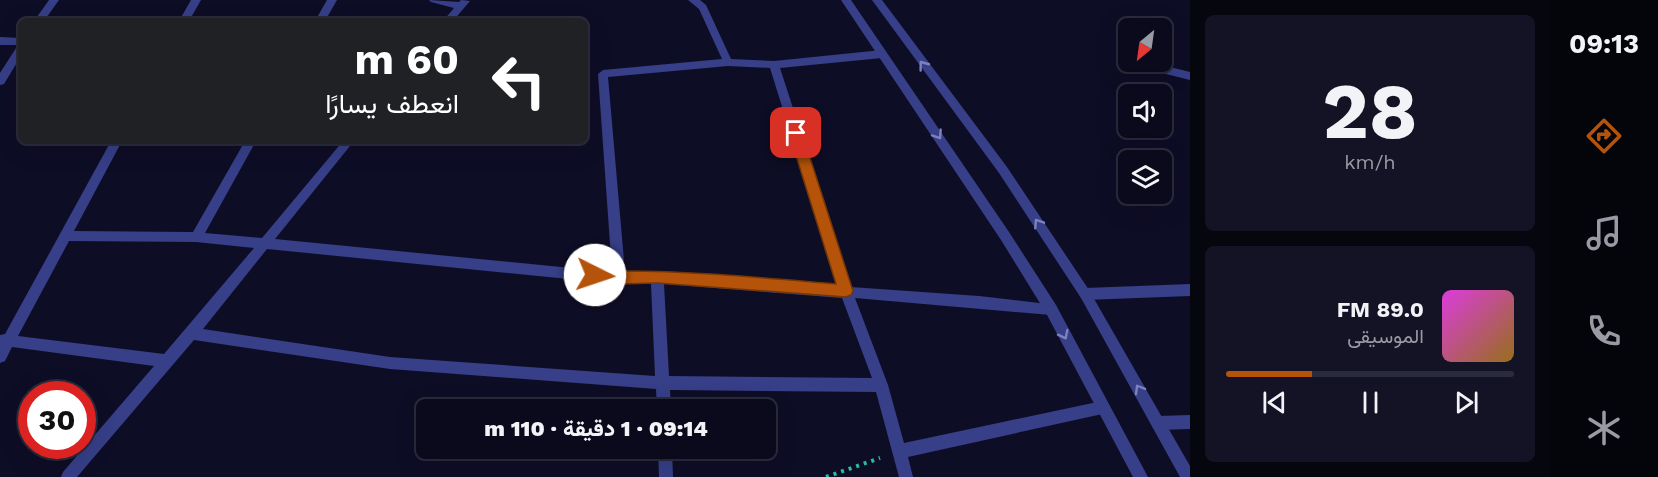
<!DOCTYPE html>
<html lang="ar">
<head>
<meta charset="utf-8">
<style>
  :root { --surface:#0a0a1c; --page:#131325; --text:#f1f3f6; --muted:#999aa3; --line:#2a2b3b; --accent:#b45309 }
  body { margin:0; font-family:"Work Sans",Vazirmatn,sans-serif; background:var(--page); color:var(--text); direction:rtl; height:100vh; display:flex; flex-direction:column; font-size:22px; white-space:nowrap }
  * { box-sizing:border-box; margin:0 }
  p { font-size:20px; color:var(--muted) }
  .icon { flex:none; width:33px; height:33px; fill:none; stroke:currentColor; stroke-width:2; stroke-linecap:round; stroke-linejoin:round }
  .map { position:relative; flex:1; overflow:hidden; direction:ltr }
  .sheet { display:flex; flex-direction:column; gap:15px; padding:15px; background:#06060f; width:360px }
  .sheet>* { flex:none }
  .hud { position:absolute; left:18px; top:18px; width:570px; height:126px; border-radius:9px; box-shadow:0 6px 24px #0002,0 0 0 2px var(--line); direction:rtl; background:#202124; color:#fff; overflow:hidden }
  .needle { width:39px; rotate:209deg }
  .buttons { position:absolute; left:1118px; top:18px; display:grid; gap:12px }
  .buttons a { display:grid; place-items:center; width:54px; height:54px; border-radius:9px; background:var(--surface); box-shadow:0 6px 24px #0002,0 0 0 2px var(--line); font-size:30px }
  .speed { position:absolute; left:18px; top:381px; display:flex; gap:12px; font-size:30px; font-weight:700; text-align:center }
  .speed>* { display:grid; place-content:center; width:78px; height:78px; border-radius:50%; background:var(--surface); box-shadow:0 6px 24px #0002,0 0 0 2px var(--line); line-height:1 }
  .speed .limit { border:9px solid #d22; background:#fff; color:#111 }
  .pin { position:absolute; display:grid; place-items:center; width:51px; height:51px; color:#fff; margin:-26px; border-radius:12px; box-shadow:0 3px 9px #0006 }
  .me { position:absolute; width:66px; margin:-33px; rotate:94deg; stroke-linejoin:round; filter:drop-shadow(0 0 4px #0008) }
  .turn { display:flex; align-items:center; gap:21px; height:126px; padding:0 30px; font-size:27px }
  .turn .icon { width:78px; height:78px; stroke-width:2.5 }
  .turn b { display:block; font-size:42px; line-height:51px }
  .sheet .card { flex:1; display:flex; flex-direction:column; justify-content:center; gap:9px; min-width:0; padding:0 21px; border-radius:9px; background:var(--page) }
  .sheet .dial { align-items:center; gap:0 }
  .dial b { font-size:78px; line-height:1 }
  .song { display:flex; align-items:center; gap:18px }
  .cover { width:72px; height:72px; border-radius:9px; background:linear-gradient(135deg,hsl(300 70% 55%),hsl(40 70% 35%)) }
  .played { height:6px; border-radius:3px; background:linear-gradient(90deg,var(--accent) 30%,var(--line) 30%) }
  .keys { display:flex; justify-content:space-around; direction:ltr }
  .trip { position:absolute; left:416px; top:399px; width:360px; height:60px; border-radius:9px; background:var(--surface); box-shadow:0 6px 24px #0002,0 0 0 2px var(--line); font-weight:800; line-height:60px; text-align:center; direction:rtl }
  main { display:flex; flex:1; min-height:0 }
  .dock { display:flex; flex-direction:column; width:108px; justify-content:space-around; align-items:center; background:#04040b; color:var(--muted) }
  .dock .icon { width:42px; height:42px }
  .dock .on { color:var(--accent) }
  .dock b { font-size:27px; color:var(--text) }
  .map>svg:first-child { display:block }
</style>
</head>
<body>
<main>
<nav class="dock">
<b>09:13</b>
<svg class="icon on" aria-label="directions" viewBox="0 0 24 24"><path d="M12 3l9 9-9 9-9-9zM9 14v-3h6M13 9l2 2-2 2"/></svg>
<svg class="icon" aria-label="music" viewBox="0 0 24 24"><path d="M9 18V5l10-2v13"/><circle cx="6" cy="18" r="3"/><circle cx="16" cy="16" r="3"/></svg>
<svg class="icon" aria-label="phone" viewBox="0 0 24 24"><path d="M5 4h4l2 5-3 2q2 4 5 5l2-3 5 2v4C11 20 4 13 5 4z"/></svg>
<svg class="icon" aria-label="climate" viewBox="0 0 24 24"><path d="M12 3v18M4 7l16 10M4 17L20 7"/></svg>
</nav>
<section class="sheet">
<div class="card dial"><b>28</b><p>km/h</p></div>
<div class="card">
<div class="song"><i class="cover"></i><div><b>89.0 FM</b><p>الموسيقى</p></div></div>
<div class="played"></div>
<div class="keys"><svg class="icon" aria-label="previous" viewBox="0 0 24 24"><path d="M18 5L8 12l10 7zM5 5v14"/></svg><svg class="icon" aria-label="pause" viewBox="0 0 24 24"><path d="M8 5v14M16 5v14"/></svg><svg class="icon" aria-label="next" viewBox="0 0 24 24"><path d="M6 5l10 7-10 7zM19 5v14"/></svg></div>
</div>
</section>
<div class="map">
<svg width="1190" height="477" viewBox="0 0 1190 477">
  <rect width="100%" height="100%" fill="#0e0d26"/>
  <g fill="none" stroke-linecap="round" stroke-linejoin="round">
    <path stroke="#28bd9f" stroke-width="4" stroke-dasharray="3 5" stroke-linecap="butt" d="M 826,477 L 880,458"/>
    <path fill="#363f87" fill-rule="evenodd" d="M 49,0 L 59,0 L 44,21 L 34,21 Z
      M 191,0 L 201,0 L 189,21 L 179,21 Z
      M 327,0 L 337,0 L 325,21 L 315,21 Z
      M 429,0 L 459,2 L 461,0 L 470,1 L 453,21 L 443,21 L 454,8 L 431,2 Z
      M 688,0 L 700,0 L 706,5 L 731,59 L 774,61 L 882,50 L 887,54 L 882,58 L 780,68 L 851,287 L 979,296 L 1056,305 L 1057,309 L 1056,313 L 1051,315 L 855,298 L 888,385 L 904,443 L 1102,401 L 1107,403 L 1109,408 L 1107,413 L 908,457 L 913,477 L 899,477 L 876,392 L 670,390 L 671,410 L 657,410 L 656,389 L 390,369 L 194,340 L 77,477 L 61,477 L 63,472 L 154,366 L 12,347 L 5,361 L 0,363 L 0,335 L 5,334 L 111,141 L 122,141 L 74,231 L 193,232 L 245,141 L 256,141 L 205,233 L 262,238 L 343,141 L 354,141 L 275,239 L 612,272 L 598,74 L 603,70 L 722,59 L 699,9 ZM 728,66 L 770,68 L 838,286 L 657,271 L 625,272 L 608,77 ZM 69,241 L 196,242 L 254,248 L 164,354 L 18,336 ZM 267,249 L 619,284 L 651,284 L 655,376 L 390,357 L 203,329 ZM 664,284 L 842,298 L 872,378 L 669,376 Z
      M 0,37 L 21,38 L 21,56 L 4,84 L 0,85 L 0,73 L 18,45 L 0,45 Z
      M 1158,64 L 1190,72 L 1190,80 L 1154,71 L 1154,65 Z
      M 1190,284 L 1190,296 L 1085,300 L 1081,298 L 1079,294 L 1081,290 L 1085,288 Z
      M 1190,415 L 1190,429 L 1158,430 L 1153,428 L 1151,423 L 1153,418 L 1158,416 Z
      M 658,448 L 672,448 L 673,477 L 659,477 Z"/>
    <path fill="#363f87" fill-rule="evenodd" d="M 841,0 L 851,0 L 1009,232 L 1056,305 L 1148,477 L 1133,477 L 1046,313 L 1001,240 Z
      M 872,0 L 882,0 L 1007,167 L 1089,290 L 1190,466 L 1190,477 L 1180,477 L 1081,298 L 999,173 Z"/>
  </g>
  <defs><path id="oneway-chevron" d="M-2-3.5L2.5 0L-2 3.5" fill="none" stroke-width="1.6" stroke-linecap="round" stroke-linejoin="round" transform="scale(1.5)"/></defs>
  <g stroke="#7c82bd">
    <use href="#oneway-chevron" transform="translate(923 65) rotate(-127)"/>
    <use href="#oneway-chevron" transform="translate(938 135) rotate(56)"/>
    <use href="#oneway-chevron" transform="translate(1038 223) rotate(-123)"/>
    <use href="#oneway-chevron" transform="translate(1064 335) rotate(63)"/>
    <use href="#oneway-chevron" transform="translate(1139 389) rotate(-120)"/>
  </g>
  <path fill="#b45309" stroke="#753606" stroke-width="1.5" d="M 796,128 L 802,133 L 853,291 L 851,295 L 846,297 L 657,283 L 619,284 L 590,280 L 588,275 L 590,271 C 600,267 612,271 623,271 C 694,271 765,278 836,284 L 789,133 Z"/>
</svg>
<div class="buttons">
<a><svg class="needle" viewBox="-14 -14 28 28"><path d="M0-13l5 13h-10z" fill="#e53935"/><path d="M0 13l5-13h-10z" fill="#999aa3"/></svg></a>
<a><svg class="icon" aria-label="sound" viewBox="0 0 24 24"><path d="M4 9h4l5-4v14l-5-4H4zM17 9q2 3 0 6"/></svg></a>
<a><svg class="icon" aria-label="layers" viewBox="0 0 24 24"><path d="M12 4l9 5-9 5-9-5zM3 14l9 5 9-5"/></svg></a>
</div>
<div class="speed"><div class="limit">30</div></div>
<div class="pin" style="left:796px;top:133px;background:#d93025"><svg class="icon" aria-label="arrive" viewBox="0 0 24 24"><path d="M6 21V4h12l-3 4 3 4H6"/></svg></div>
<svg class="me" style="left:595px;top:275px" viewBox="-20 -20 40 40"><circle r="19" fill="#fff"/><path d="M0-13L10 11 0 6-10 11z" fill="#b45309"/></svg>
<div class="trip">09:14 · 1 دقيقة · 110 m</div>
<div class="hud">
<div class="turn"><svg class="icon" aria-label="left" viewBox="0 0 24 24"><path d="M17 20v-9H6M10 6l-5 5 5 5"/></svg><div><b>60 m</b>انعطف يسارًا</div></div>
</div>
</div>
</main>
</body>
</html>
